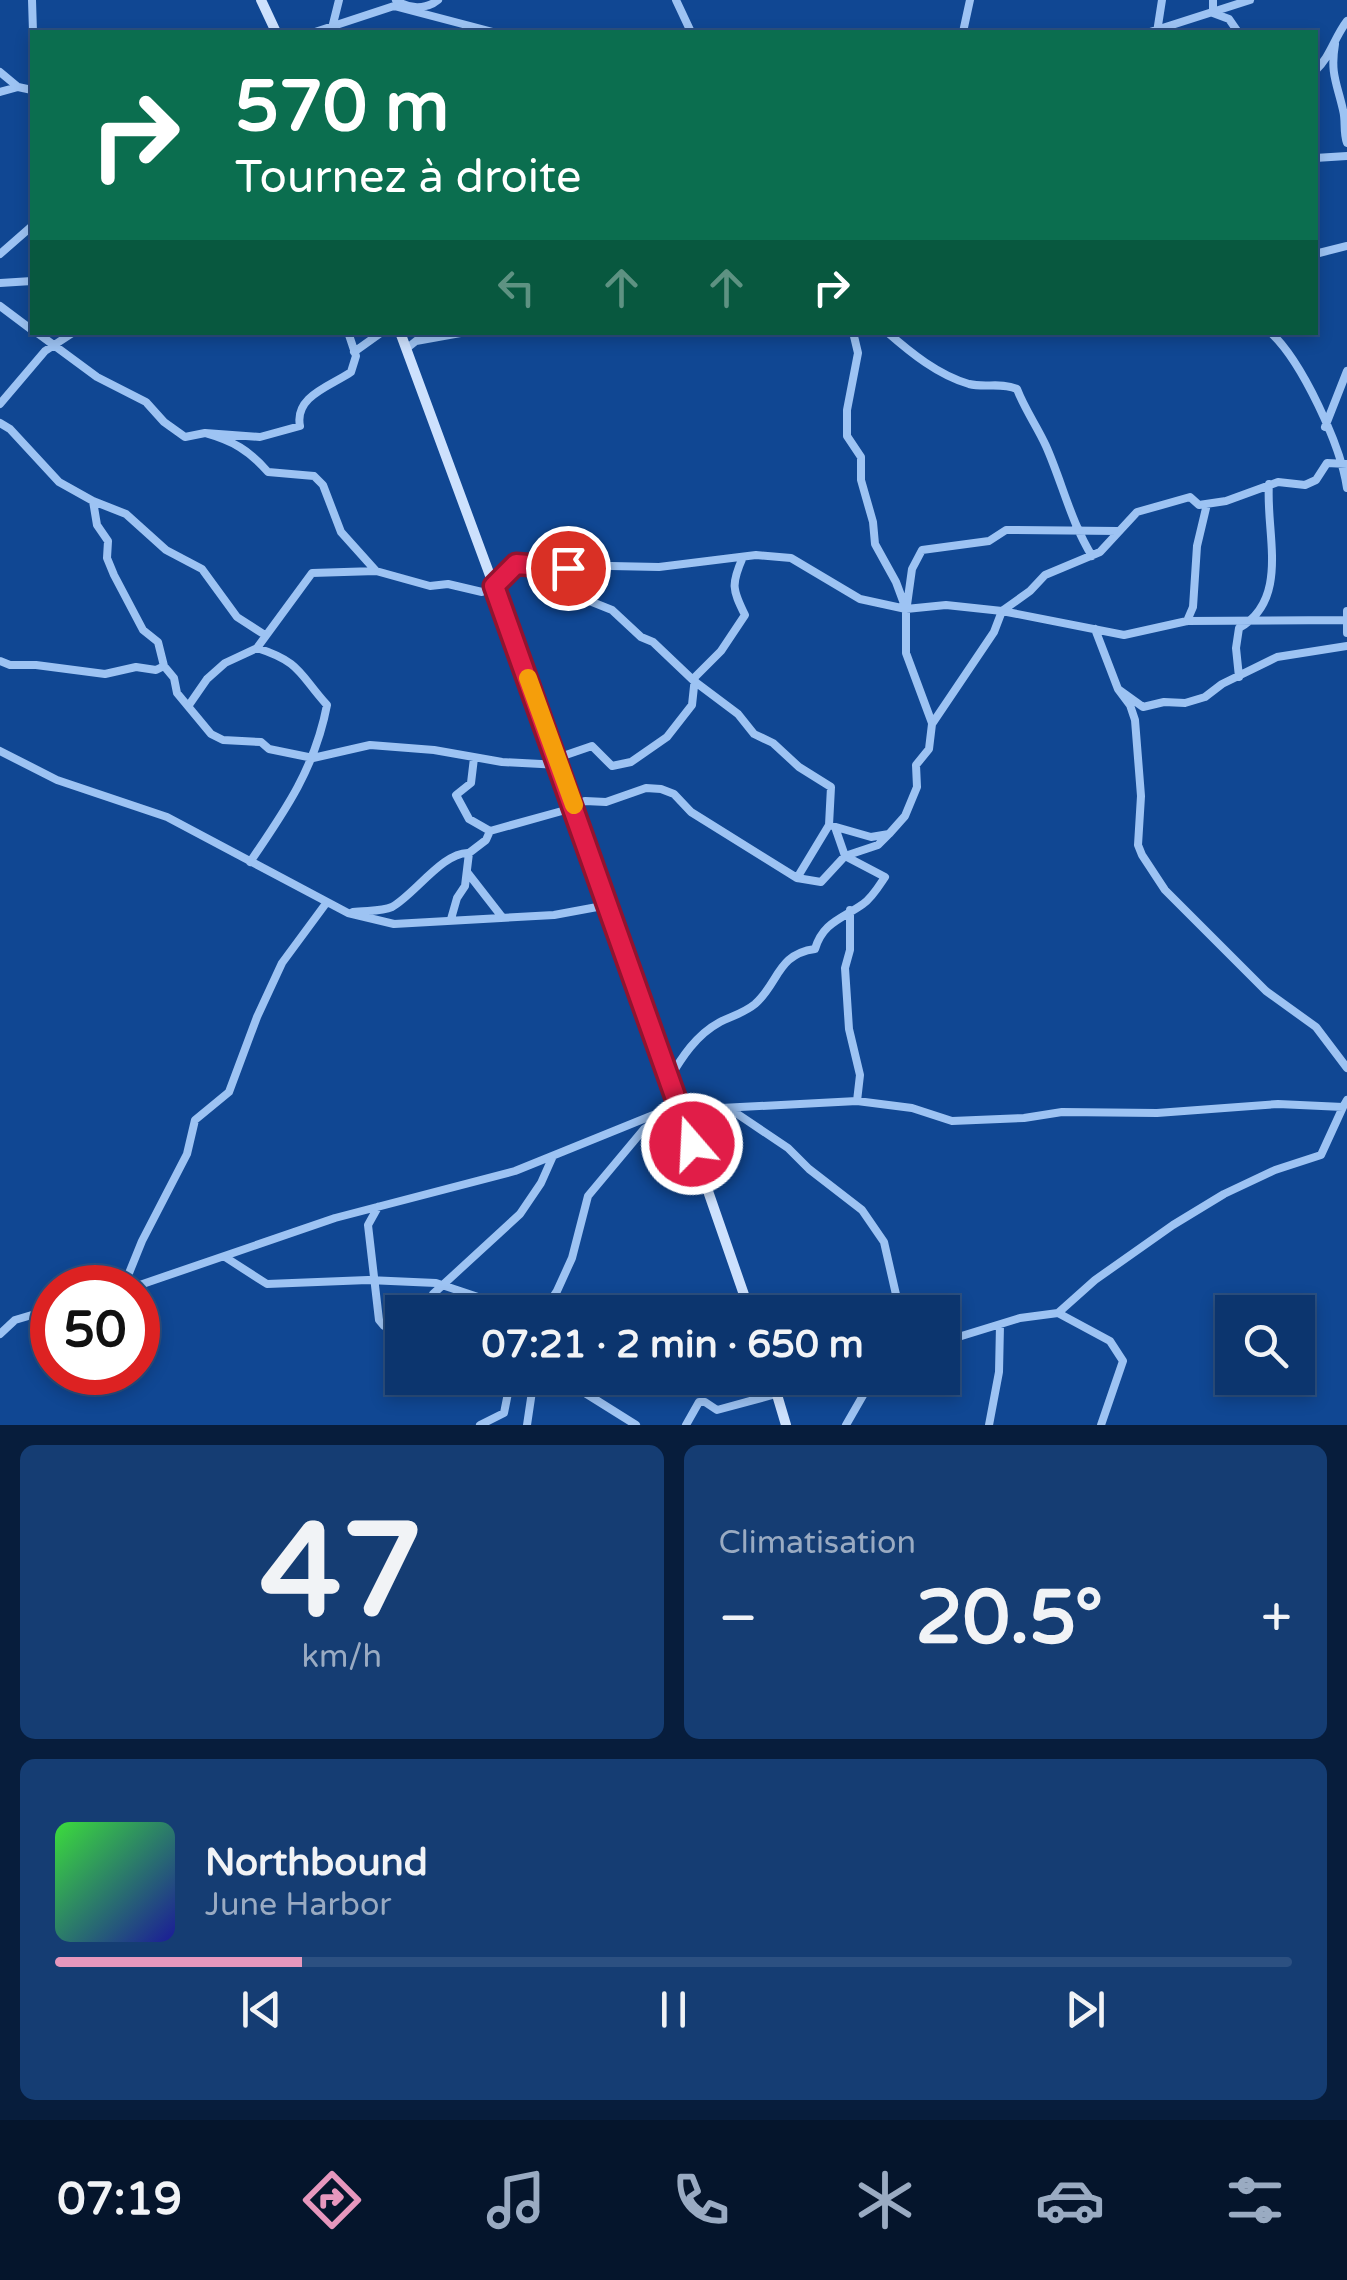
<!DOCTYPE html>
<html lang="fr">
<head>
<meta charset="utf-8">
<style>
  :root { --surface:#0c356e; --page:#153d73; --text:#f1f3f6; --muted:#9aabc2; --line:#2c5081; --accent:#e797bd }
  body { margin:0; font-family:"Varela Round",sans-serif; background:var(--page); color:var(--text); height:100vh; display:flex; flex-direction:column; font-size:38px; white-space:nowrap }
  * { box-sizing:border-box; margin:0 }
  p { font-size:32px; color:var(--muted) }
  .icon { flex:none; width:55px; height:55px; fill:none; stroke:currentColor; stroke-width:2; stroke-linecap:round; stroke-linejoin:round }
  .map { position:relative; height:1425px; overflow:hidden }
  .panel { display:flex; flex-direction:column; gap:20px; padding:20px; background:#071d3c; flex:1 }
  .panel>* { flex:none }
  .guide { position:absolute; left:30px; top:30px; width:1288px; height:305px; border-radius:0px; box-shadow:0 5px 15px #0003,0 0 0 2px var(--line); background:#0b6e4f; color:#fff; overflow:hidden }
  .controls { position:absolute; left:1215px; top:1295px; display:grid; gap:20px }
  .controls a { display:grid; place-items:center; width:100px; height:100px; border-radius:0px; background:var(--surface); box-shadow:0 5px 15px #0003,0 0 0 2px var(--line); font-size:50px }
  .speed { position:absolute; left:30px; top:1265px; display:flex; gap:20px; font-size:50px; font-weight:700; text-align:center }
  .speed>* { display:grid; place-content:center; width:130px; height:130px; border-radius:50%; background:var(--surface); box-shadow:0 5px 15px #0003,0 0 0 2px var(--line); line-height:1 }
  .speed .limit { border:15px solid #d22; background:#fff; color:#111 }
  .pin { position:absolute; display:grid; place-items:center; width:85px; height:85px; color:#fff; margin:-42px; border:5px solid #fff; border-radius:50%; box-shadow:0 2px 10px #0007 }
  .me { position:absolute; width:110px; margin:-55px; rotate:341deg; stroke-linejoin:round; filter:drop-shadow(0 0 8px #0008) }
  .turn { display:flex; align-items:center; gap:35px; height:210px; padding:0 40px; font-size:45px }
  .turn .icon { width:130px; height:130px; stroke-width:2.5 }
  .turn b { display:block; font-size:70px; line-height:85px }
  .lanes { display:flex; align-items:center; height:95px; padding:0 40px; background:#0003; justify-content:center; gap:50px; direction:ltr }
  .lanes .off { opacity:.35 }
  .big { font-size:75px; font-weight:700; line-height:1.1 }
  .panel .card { flex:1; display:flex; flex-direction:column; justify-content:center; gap:15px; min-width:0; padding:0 35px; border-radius:15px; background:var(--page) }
  .panel .dial { align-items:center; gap:0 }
  .dial b { font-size:130px; line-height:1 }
  .song { display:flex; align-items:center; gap:30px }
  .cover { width:120px; height:120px; border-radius:15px; background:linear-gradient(135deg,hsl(120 70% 55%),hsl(240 70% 35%)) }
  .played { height:10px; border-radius:5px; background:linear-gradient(90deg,var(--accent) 20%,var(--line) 20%) }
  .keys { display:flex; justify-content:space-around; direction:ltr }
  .heat { display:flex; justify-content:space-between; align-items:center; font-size:55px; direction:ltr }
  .panel .tiles { flex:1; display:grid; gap:20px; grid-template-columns:1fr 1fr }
  .card:last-child { grid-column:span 2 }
  .trip { position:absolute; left:385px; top:1295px; width:575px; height:100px; border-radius:0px; background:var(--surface); box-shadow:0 5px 15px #0003,0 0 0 2px var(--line); font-weight:700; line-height:100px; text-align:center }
  .tabs { display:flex; height:160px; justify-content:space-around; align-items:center; background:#05152c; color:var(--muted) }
  .tabs .icon { width:70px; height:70px }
  .tabs .on { color:var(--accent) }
  .tabs b { font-size:45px; color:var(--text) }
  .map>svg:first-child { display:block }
</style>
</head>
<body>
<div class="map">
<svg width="1347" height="1425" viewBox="0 0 1347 1425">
  <rect width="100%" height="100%" fill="#104793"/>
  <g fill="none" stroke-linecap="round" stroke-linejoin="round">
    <path stroke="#9dc3f3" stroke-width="8" d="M 32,0 L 33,32
      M 396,0 C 408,9 426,10 438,0
      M 676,0 L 691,32
      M 1213,0 L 1213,13 L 1229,19 L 1238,32
      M 332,28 L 339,0
      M 315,32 L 394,6 L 493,32
      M 963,32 L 970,0
      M 1150,32 L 1250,0
      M 1157,32 L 1162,0
      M 1335,44 C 1330,74 1337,83 1343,110 C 1346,121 1343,132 1347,143
      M 1315,71 C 1331,56 1334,38 1347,21
      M 0,72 L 18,87
      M 0,92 L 18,87 L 32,90
      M 1315,158 L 1347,156
      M 0,254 L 32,226
      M 1315,254 L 1347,246
      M 0,283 L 32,281
      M 0,306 L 32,330
      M 36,332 L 97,377 L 146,402 L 164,422 L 185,437 L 205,433 L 260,437 L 300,426 C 294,396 331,386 351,372 L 356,356 L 348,332
      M 853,332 L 858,353 L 847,410 L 847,436 L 861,457 L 861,480 L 873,522 L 875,544 L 896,582 L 906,609 L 906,653 L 932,723
      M 887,332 C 911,353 938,375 969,384 C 985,388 1001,382 1017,389 C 1025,410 1037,426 1046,446 C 1062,482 1071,522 1092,556
      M 1270,332 C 1302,361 1341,446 1347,488
      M 406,349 L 416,341 L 466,332
      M 354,352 L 382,332
      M 0,404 L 45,351 L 74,332
      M 0,423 L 10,429 L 59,482 L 93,501 L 97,525 L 108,541 L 107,558 L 114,575 L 143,630 L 158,642 L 164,666
      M 1325,427 L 1347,371
      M 205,433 C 233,441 249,450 268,472 L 314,476 L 323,485 L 341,532 L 376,571 L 430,586 L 448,584 L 482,592 L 494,586 L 515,564 L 659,567 L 756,555 L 791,558 L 860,599 L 906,609 L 946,605 L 1002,611 L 1124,635 L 1187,621 L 1347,620
      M 93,501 L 126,514 L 166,550 L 202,569 L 237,617 L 265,635
      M 568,568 L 567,592 L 612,610 L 641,637 L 653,642 L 694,681 L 738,714 L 754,734 L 773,743 L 799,767 L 831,787 L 829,825
      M 907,605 L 912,569 L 922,550 L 989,541 L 1006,530 L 1118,531
      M 1347,611 L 1347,633
      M 1187,621 L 1193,607 L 1197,546 L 1207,504
      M 1095,629 L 1118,689 L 1143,707 L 1164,702 L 1185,703 L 1205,697 L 1222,684 L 1277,657 L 1347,646
      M 0,661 L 10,665 L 36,665 L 105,674 L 136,667 L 156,670 L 164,666 L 174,678 L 177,693 L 211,734 L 223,740 L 261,742 L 269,749 L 313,758 L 370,745 L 434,750 L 502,762 L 560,765
      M 1239,677 L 1236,648 L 1239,628 C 1291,599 1265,531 1269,484
      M 1118,689 L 1130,705 L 1135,720 L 1141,796 L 1138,845 L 1142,855 L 1165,890 L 1266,991 L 1316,1027 L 1347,1068
      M 189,705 L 207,679 L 225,663 L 257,648 L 312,573 L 376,571
      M 0,751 L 57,780 L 167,817 L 348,913 L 394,924 L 554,915 L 608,905
      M 474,758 L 471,783 L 456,795 L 469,819 L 490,831
      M 557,758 L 592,746 L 612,766 L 631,762 L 667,737 L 692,705 L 695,677 L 721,651 L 745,615 C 732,589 731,584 743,557
      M 250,862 C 285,811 315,768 327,705 C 299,674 301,662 257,648
      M 467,872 L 502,917
      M 797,878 L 821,882 L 845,856 L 878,845 L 889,834
      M 850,910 L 850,950 L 845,968 L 849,1029 L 860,1075 L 857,1101
      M 353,912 C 366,910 381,912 392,907 C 414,895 444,851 469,853
      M 451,919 L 457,898 L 465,886 L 469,853 L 486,840 L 490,831 L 562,811 L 585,801 L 606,802 L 646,788 L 661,789 L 674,794 L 691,812 L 797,878 L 829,825 L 871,837 L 889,834 L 905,816 L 917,787 L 916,765 L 929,749 L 932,724 L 994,632 L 1002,611 L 1030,591 L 1045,575 L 1100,552 L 1137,512 L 1190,497 L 1199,505 L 1226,501 L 1278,482 L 1305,485 L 1316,480 L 1327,463 L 1347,464
      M 669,1079 C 682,1057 696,1035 720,1022 C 732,1016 744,1013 755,1004 C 779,983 777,954 815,949 C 823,922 842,919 863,904 C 872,898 879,886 885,877 L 845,856 L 836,830
      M 678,1105 L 721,1108 L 857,1101 L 912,1108 L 952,1121 L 1024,1118 L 1062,1112 L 1157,1113 L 1278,1104 L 1343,1107 L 1347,1100
      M 727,1111 L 733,1111 L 788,1148 L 809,1169 L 862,1210 L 884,1242 L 900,1312
      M 681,1114 L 713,1112
      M 378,1207 L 368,1225 L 379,1320 L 384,1326 L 402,1322
      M 225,1257 L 267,1284 L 368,1280 L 436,1283 L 490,1301 L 571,1312
      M 123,1288 L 142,1241 L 187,1154 L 195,1120 L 229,1092 L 257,1017 L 282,963 L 327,902
      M 131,1288 L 335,1218 L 515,1171 L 678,1105 L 644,1129 L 588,1196 L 572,1258 L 557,1291 L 543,1312
      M 423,1312 L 431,1309 L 433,1294 L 520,1214 L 541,1183 L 553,1156
      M 1058,1313 L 1110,1341 L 1123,1361 L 1101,1425
      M 0,1334 L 15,1320 L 52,1309
      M 942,1342 L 1020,1318 L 1058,1313 L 1095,1280 L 1173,1225 L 1224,1194 L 1275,1170 L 1321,1155 L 1343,1107
      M 567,1378 L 585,1393 L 636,1425
      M 480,1425 L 504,1413 L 511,1378
      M 527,1425 L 534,1378
      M 686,1425 L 699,1402 L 705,1402 L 717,1410 L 776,1394
      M 846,1425 L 873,1378
      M 989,1425 L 999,1372 L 1000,1325"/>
    <path stroke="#cde1fd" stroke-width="10" d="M 261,0 L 276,32
      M 400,332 L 560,765 L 750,1312
      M 772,1378 L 786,1425"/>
  </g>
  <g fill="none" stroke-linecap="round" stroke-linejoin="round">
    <g stroke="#92132f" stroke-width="25">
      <path id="route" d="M 568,568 L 516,564 L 494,586 L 692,1144"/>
    </g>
    <use href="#route" stroke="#e11d48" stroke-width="18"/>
    <path stroke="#f59e0b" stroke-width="18" d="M 528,678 L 574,805"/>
  </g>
</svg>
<div class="controls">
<a><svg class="icon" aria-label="search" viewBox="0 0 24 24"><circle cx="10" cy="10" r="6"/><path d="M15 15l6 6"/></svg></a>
</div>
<div class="speed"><div class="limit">50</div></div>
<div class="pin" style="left:568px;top:568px;background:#d93025"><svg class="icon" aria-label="arrive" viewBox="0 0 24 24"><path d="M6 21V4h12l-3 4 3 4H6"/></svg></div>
<svg class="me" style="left:692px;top:1144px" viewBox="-20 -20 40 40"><circle r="17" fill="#e11d48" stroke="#fff" stroke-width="3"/><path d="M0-11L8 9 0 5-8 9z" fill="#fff"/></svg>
<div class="trip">07:21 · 2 min · 650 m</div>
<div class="guide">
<div class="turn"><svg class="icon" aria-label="right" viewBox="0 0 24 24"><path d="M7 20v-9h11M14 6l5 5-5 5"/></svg><div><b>570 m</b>Tournez à droite</div></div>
<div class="lanes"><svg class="icon off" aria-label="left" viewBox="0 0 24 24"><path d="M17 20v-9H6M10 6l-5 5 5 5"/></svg><svg class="icon off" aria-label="ahead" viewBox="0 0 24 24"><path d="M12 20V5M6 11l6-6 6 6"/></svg><svg class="icon off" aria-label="ahead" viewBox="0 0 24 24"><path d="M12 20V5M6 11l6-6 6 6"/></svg><svg class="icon" aria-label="right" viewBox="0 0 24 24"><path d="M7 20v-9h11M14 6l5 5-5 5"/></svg></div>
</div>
</div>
<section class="panel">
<div class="tiles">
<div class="card dial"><b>47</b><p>km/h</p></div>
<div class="card"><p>Climatisation</p>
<div class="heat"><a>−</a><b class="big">20.5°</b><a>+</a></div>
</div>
<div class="card">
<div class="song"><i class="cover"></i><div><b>Northbound</b><p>June Harbor</p></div></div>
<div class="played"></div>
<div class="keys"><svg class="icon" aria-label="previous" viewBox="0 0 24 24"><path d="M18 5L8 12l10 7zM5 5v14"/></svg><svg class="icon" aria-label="pause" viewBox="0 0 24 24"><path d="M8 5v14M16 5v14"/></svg><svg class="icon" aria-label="next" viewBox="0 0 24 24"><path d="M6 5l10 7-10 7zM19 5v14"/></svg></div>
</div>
</div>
</section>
<nav class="tabs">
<b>07:19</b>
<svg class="icon on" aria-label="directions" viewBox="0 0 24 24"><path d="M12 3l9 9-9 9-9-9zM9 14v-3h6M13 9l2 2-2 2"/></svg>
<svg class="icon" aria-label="music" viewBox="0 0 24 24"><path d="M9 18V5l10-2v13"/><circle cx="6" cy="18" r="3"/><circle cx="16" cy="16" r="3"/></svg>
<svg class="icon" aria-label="phone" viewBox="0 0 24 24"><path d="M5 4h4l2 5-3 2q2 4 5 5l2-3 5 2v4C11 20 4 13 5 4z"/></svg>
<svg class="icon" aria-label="climate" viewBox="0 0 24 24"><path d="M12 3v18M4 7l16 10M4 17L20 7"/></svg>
<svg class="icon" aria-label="car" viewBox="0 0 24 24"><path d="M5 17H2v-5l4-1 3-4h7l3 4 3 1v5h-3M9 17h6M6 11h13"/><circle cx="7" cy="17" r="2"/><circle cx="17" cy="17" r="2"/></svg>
<svg class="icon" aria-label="filters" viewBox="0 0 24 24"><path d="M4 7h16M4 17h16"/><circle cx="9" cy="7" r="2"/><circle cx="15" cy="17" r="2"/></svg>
</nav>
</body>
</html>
